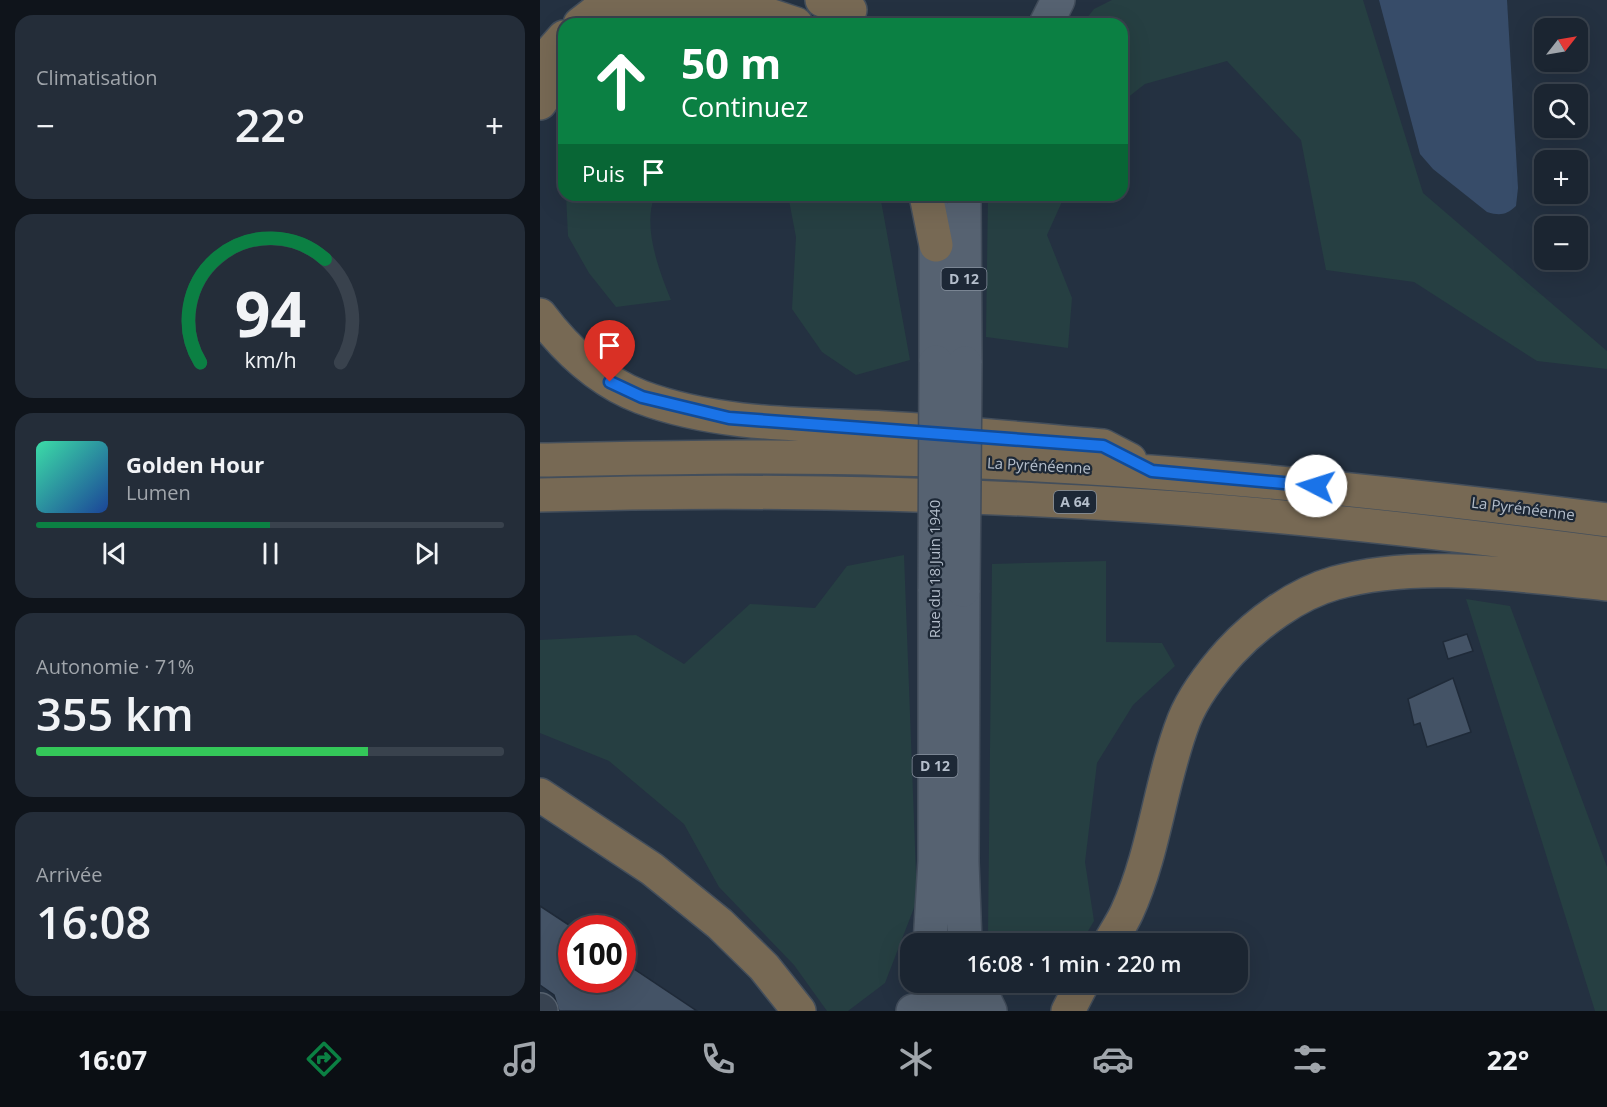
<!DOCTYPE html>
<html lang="fr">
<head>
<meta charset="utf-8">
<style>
  :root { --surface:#1b2531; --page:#242d39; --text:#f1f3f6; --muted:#a0a5ab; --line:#39424d; --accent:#0b8043 }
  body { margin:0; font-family:"Open Sans",sans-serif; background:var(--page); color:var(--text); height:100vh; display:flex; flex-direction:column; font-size:22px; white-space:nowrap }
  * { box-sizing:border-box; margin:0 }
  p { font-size:20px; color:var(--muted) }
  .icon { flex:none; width:33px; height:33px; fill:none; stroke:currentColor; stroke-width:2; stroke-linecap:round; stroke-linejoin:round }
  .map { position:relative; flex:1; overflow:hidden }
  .panel { display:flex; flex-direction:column; gap:15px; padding:15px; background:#0f141b; width:540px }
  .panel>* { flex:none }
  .guide { position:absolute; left:18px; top:18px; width:570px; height:183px; border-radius:18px; box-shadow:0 6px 24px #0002,0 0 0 2px var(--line); background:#0b8043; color:#fff; overflow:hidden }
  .needle { width:39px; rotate:59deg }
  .fabs { position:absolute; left:994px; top:18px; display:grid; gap:12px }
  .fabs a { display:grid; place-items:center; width:54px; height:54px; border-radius:12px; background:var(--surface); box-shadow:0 6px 24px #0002,0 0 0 2px var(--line); font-size:30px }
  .speed { position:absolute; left:18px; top:915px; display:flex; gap:12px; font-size:30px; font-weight:700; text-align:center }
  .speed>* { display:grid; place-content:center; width:78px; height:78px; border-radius:50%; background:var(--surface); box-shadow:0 6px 24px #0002,0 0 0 2px var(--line); line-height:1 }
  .speed .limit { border:9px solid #d22; background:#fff; color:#111 }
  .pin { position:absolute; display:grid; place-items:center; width:51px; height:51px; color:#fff; margin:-62px -26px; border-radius:50% 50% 50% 0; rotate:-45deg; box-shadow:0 0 6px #0007 }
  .pin .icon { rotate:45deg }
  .me { position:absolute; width:66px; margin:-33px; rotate:275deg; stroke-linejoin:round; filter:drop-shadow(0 0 4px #0008) }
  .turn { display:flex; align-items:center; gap:21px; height:126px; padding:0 24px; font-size:27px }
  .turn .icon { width:78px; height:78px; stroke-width:2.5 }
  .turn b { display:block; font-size:42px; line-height:51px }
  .then { display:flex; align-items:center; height:57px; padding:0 24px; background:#0003; gap:12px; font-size:22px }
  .big { font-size:45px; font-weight:600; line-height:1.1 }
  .panel .tile { flex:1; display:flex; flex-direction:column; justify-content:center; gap:9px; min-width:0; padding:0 21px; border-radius:18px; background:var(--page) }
  .panel .dial { align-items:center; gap:0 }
  .dial svg { height:156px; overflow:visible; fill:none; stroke:var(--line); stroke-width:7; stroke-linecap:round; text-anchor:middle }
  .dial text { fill:var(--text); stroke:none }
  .song { display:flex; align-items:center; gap:18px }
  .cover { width:72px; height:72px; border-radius:9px; background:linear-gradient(135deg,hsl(160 70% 55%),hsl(220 70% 35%)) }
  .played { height:6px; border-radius:3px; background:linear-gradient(90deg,var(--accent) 50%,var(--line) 50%) }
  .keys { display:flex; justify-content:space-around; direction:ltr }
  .heat { display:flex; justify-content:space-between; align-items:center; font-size:33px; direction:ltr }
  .charge { height:9px; border-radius:4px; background:linear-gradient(90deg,#34c759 71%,var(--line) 0) }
  .trip { position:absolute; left:360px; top:933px; width:348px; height:60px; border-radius:18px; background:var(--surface); box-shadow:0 6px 24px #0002,0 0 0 2px var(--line); font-weight:600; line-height:60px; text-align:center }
  .dock { display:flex; height:96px; justify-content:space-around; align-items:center; background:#0b0f14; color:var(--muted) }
  .dock .icon { width:42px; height:42px }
  .dock .selected { color:var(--accent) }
  .dock b { font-size:27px; color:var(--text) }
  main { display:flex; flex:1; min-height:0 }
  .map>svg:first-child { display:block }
</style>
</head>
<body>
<main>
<section class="panel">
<div class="tile"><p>Climatisation</p>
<div class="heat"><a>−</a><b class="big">22°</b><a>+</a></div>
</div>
<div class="tile dial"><svg viewBox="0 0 100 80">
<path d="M14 69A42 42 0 1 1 86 69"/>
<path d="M14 69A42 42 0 0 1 78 16" stroke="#0b8043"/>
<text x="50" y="56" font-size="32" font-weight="700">94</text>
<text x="50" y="72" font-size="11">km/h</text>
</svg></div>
<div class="tile">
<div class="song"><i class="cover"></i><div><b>Golden Hour</b><p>Lumen</p></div></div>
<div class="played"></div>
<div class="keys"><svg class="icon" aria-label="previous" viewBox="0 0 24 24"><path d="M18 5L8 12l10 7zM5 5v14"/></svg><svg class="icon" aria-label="pause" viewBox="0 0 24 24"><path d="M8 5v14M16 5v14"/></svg><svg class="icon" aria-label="next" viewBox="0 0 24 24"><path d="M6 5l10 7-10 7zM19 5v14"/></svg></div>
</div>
<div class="tile"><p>Autonomie · 71%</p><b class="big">355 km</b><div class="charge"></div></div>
<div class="tile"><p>Arrivée</p><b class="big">16:08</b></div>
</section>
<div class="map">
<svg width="1067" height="1011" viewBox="0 0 1067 1011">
  <rect width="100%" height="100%" fill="#243141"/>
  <path fill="#263f42" d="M 572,0 L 823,0 L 883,193 L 1067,351 L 1067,369 L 997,361 L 874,282 L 786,270 L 761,140 L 687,61 L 605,84 L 582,102 L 582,24 L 542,24 L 554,9 Z
    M 26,195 L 115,195 C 102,227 119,270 131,300 L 76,307 L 49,273 L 28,236 Z
    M 248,195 L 340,195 L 370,360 L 316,375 L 282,352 L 252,309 L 256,237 Z
    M 448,195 L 525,195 L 507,235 L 532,298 L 528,348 L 446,337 Z
    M 364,555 L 377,900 L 345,983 L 308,1011 L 287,1011 L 254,965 L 179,887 L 144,824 L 69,761 L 0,733 L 0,640 L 96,635 L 144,664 L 210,604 L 275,608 L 307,566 Z
    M 566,561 L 566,642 L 622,643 L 635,666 L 593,705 L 557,763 L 545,862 L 554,921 L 541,943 L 451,943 L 448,935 L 452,564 Z
    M 926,599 L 970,606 L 1067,867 L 1067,1011 L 1055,1011 Z"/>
  <path fill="#374c69" d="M 839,0 L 967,0 L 978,188 L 976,206 C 966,215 960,216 947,212 L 893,169 L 880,154 Z"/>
  <path fill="#445366" stroke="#1f2a38" stroke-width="1.5" d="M 927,634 L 933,651 L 908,659 L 903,642 Z
    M 913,678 L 931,732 L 887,747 L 880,723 L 874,725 L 868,699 Z
    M 0,906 L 32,927 L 32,980 L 82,980 L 82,961 L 157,1011 L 19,1011 L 14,995 L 0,985 Z"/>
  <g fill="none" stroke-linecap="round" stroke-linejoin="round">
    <g stroke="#56616e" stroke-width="36">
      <path id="minor" d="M 0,1010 L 1,1011"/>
    </g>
    <g stroke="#414c5a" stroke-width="36">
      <path id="major" d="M 506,24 L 518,0
        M 424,195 L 425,363
        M 396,362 L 396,245 L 400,218
        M 423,590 L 422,862 L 425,944
        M 390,944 L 395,861 L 395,589
        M 436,982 L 450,1011
        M 373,1011 C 395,1007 416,1004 437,1011"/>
    </g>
    <g stroke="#434e5b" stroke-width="36">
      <path id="highway" d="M 282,0 L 310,10
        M 125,3 L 154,15 L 191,12 L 229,15 L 256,24
        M 40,24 L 53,14 L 79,0
        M 80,24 L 125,3 L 148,0
        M 0,64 L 24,37
        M 0,103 L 24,68
        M 386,195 L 396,245
        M 0,315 C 27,351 59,381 101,397 C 178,426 265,424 345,428 C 418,432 491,440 563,446 L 590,460
        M 0,460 C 118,458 237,455 355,459 C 593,465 831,489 1067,520
        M 0,495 C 202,489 405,493 607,506 C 761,516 914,534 1067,554
        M 0,795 L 112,869 L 180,924 L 224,967 L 259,1011
        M 569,944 C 575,933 582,923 587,912 C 615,851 620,782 644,720 C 654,695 672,672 690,652 C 717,623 756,594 795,583 C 880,559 981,576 1067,584
        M 528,1011 L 543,982"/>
    </g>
    <use href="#minor" stroke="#384351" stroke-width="33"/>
    <use href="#major" stroke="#566271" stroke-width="33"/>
    <use href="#highway" stroke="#776954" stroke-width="33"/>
    <g stroke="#414c5a" stroke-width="36" stroke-linecap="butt">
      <path id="major-bridge" d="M 395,589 L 396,362
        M 423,590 L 425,363"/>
    </g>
    <use href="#major-bridge" stroke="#566271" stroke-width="33"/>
  </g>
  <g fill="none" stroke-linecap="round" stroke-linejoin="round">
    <g stroke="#114b97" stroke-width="15">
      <path id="route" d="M 70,382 L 102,397 L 189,418 L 563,446 L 612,471 L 776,486"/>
    </g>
    <use href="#route" stroke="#1a73e8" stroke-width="10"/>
  </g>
  <g text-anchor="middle" stroke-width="4.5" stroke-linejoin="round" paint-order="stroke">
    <g fill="#1d2836" stroke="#87919e" stroke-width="1.5">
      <rect x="401.5" y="268" width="45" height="22" rx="4.5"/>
      <rect x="514" y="491" width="42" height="22" rx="4.5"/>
      <rect x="372.5" y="755" width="45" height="22" rx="4.5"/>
    </g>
    <g font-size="14" font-weight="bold" fill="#b4becb">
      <text x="424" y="284">D 12</text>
      <text x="535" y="507">A 64</text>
      <text x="395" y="771">D 12</text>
    </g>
    <g font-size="15" fill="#b4becb" stroke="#1d2836">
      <text transform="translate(499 466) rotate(3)" y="5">La Pyrénéenne</text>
      <text transform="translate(983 509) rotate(7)" y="5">La Pyrénéenne</text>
      <text transform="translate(395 569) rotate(-90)" y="5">Rue du 18 Juin 1940</text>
    </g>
  </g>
</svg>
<div class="fabs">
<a><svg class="needle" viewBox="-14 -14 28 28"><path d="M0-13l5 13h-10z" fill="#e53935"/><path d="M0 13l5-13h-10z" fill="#a0a5ab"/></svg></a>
<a><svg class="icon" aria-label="search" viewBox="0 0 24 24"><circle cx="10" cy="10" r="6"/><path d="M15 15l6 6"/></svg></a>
<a>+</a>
<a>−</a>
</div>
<div class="speed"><div class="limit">100</div></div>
<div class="pin" style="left:70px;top:382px;background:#d93025"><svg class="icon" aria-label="arrive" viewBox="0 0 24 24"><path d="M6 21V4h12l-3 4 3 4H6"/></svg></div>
<svg class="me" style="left:776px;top:486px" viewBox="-20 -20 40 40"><circle r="19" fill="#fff"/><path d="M0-13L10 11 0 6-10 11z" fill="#1a73e8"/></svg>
<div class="trip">16:08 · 1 min · 220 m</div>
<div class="guide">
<div class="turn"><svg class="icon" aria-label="ahead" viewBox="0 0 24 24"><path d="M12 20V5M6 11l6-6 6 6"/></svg><div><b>50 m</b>Continuez</div></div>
<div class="then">Puis<svg class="icon" aria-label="arrive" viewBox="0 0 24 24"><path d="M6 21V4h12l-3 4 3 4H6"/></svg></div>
</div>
</div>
</main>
<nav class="dock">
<b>16:07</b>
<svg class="icon selected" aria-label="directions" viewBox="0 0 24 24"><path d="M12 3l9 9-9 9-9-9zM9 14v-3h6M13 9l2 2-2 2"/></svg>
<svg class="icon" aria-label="music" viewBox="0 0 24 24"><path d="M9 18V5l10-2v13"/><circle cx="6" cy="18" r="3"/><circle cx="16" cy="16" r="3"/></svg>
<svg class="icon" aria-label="phone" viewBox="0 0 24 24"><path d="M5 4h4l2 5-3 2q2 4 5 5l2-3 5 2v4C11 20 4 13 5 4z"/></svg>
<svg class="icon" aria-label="climate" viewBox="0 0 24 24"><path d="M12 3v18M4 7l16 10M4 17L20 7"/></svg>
<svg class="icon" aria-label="car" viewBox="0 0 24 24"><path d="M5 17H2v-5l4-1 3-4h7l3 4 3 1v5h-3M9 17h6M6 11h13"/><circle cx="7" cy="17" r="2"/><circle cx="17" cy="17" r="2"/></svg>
<svg class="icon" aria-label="filters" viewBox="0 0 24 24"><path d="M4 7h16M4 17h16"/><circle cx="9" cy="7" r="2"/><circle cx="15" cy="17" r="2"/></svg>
<b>22°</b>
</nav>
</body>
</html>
